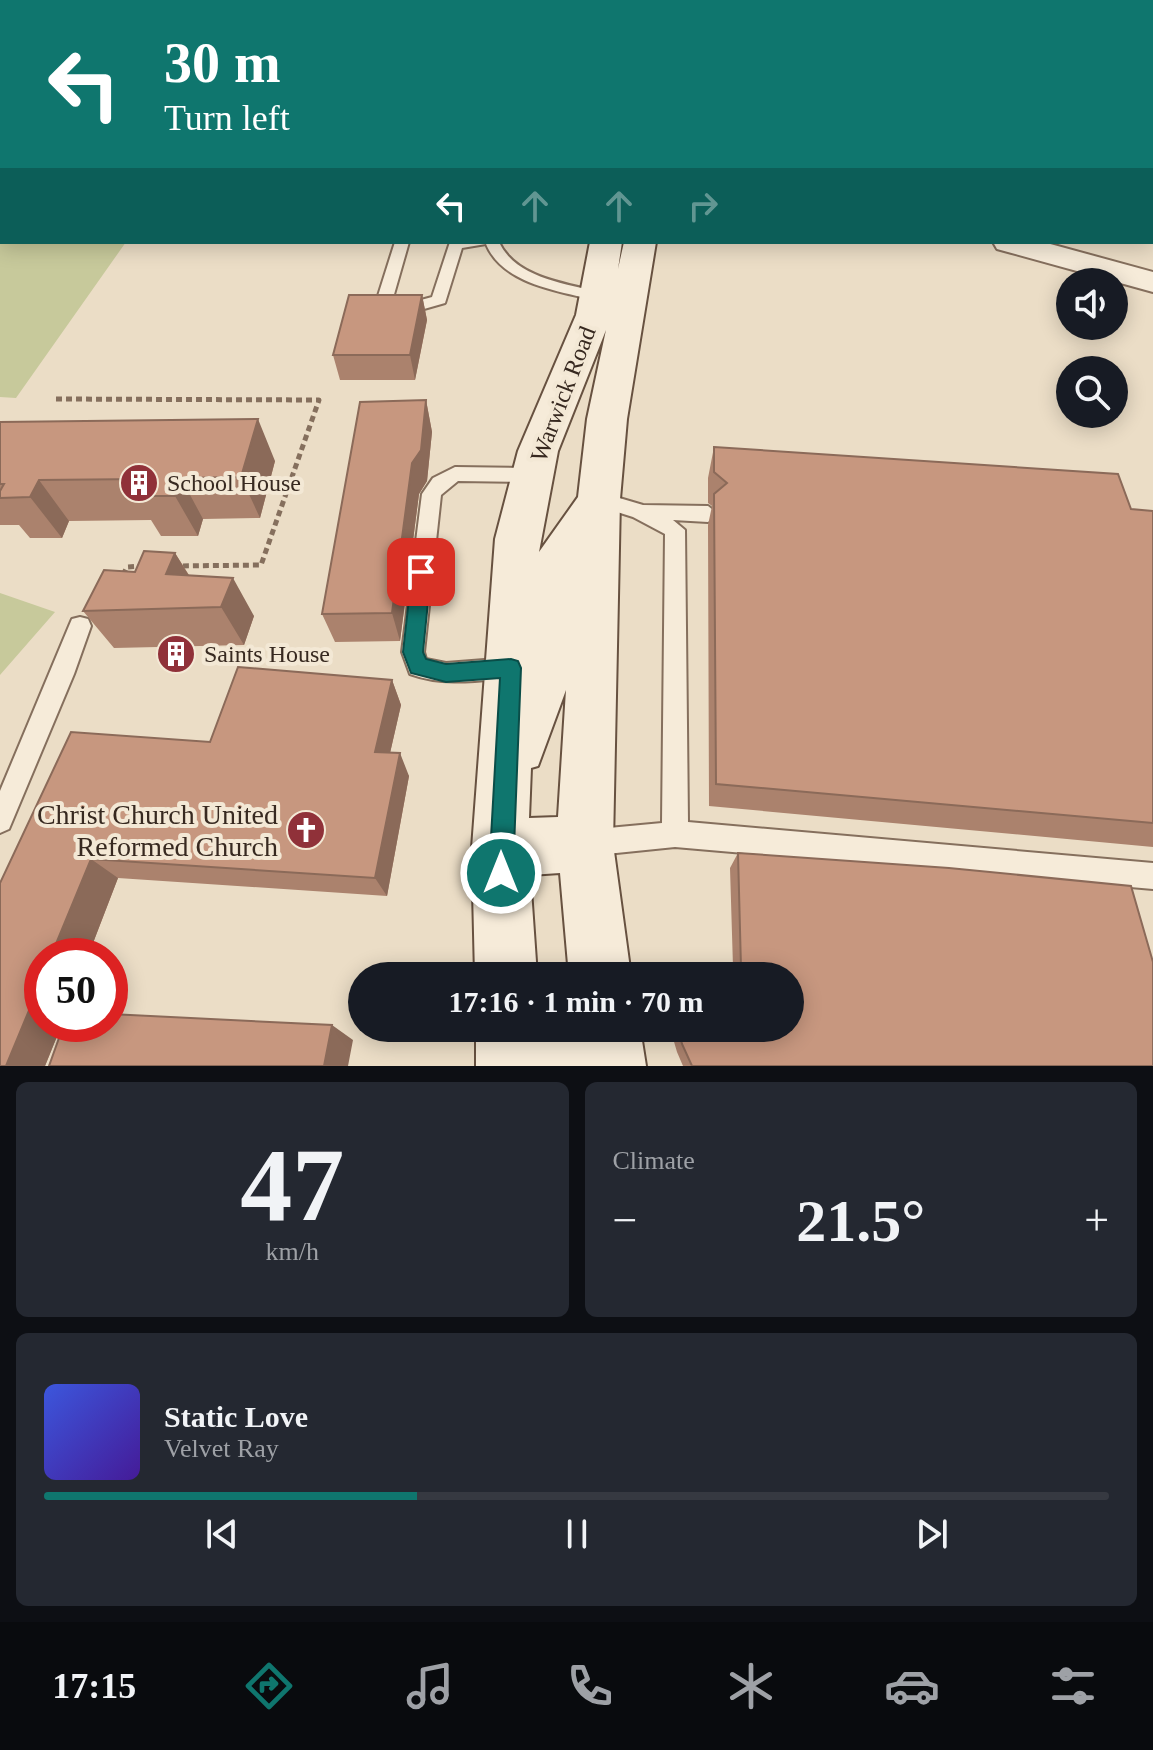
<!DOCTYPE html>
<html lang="en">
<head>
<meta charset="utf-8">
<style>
  :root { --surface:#171b24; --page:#242831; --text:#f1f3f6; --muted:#9ea1a6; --line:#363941; --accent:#0f766e }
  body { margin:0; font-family:"Times New Roman",serif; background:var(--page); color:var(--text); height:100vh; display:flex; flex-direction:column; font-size:30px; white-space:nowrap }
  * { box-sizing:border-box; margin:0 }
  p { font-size:26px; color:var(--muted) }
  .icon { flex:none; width:44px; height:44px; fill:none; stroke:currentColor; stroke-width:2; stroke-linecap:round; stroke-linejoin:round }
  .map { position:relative; height:1066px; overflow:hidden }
  .sheet { display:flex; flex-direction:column; gap:16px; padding:16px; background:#0d0f14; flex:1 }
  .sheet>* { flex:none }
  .top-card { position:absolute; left:0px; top:0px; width:1154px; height:244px; box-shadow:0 4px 20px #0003; background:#0f766e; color:#fff; overflow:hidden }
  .controls { position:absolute; left:1056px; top:268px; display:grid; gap:16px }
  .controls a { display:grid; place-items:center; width:72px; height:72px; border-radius:50%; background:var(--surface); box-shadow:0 4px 20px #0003; font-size:40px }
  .speed { position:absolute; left:24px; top:938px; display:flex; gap:16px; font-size:40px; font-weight:700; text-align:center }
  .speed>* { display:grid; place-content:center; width:104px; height:104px; border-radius:50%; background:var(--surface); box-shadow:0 4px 20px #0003; line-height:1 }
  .speed .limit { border:12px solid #d22; background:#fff; color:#111 }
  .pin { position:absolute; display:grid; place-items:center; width:68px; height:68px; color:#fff; margin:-34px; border-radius:16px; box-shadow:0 4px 12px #0006 }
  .me { position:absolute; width:88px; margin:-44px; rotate:0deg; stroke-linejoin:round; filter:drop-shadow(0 0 6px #0008) }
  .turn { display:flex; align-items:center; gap:28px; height:168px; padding:0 32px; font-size:36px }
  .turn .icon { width:104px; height:104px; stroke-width:2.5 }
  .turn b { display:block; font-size:56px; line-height:68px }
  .lanes { display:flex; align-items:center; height:76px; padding:0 32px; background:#0003; justify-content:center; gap:40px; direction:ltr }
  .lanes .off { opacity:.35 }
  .big { font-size:60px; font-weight:700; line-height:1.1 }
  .sheet .tile { flex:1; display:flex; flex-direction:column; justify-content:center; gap:12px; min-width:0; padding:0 28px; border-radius:12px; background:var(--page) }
  .sheet .dial { align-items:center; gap:0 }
  .dial b { font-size:104px; line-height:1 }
  .song { display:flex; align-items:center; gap:24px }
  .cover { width:96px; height:96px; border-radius:12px; background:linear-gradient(135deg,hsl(230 70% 55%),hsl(260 70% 35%)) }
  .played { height:8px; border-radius:4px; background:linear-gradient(90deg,var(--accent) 35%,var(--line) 35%) }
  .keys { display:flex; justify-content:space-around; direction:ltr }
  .heat { display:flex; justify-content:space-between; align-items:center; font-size:44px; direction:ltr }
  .sheet .tiles { flex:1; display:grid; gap:16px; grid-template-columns:1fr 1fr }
  .tile:last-child { grid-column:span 2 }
  .trip { position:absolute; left:348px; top:962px; width:456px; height:80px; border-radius:40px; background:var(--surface); box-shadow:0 4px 20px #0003; font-weight:700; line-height:80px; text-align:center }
  .tabs { display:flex; height:128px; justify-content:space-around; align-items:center; background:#090b0e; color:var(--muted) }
  .tabs .icon { width:56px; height:56px }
  .tabs .active { color:var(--accent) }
  .tabs b { font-size:36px; color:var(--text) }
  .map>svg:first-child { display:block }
</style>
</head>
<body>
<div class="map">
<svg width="1153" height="1066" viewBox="0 0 1153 1066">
  <rect width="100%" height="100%" fill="#ebddc6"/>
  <path fill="#c7c99b" d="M 814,0 L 1153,0 L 1153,62 L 1152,2 L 804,2 Z
    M 0,208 L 2,242 L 126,242 L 16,398 L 0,397 Z
    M 0,593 L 55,612 L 0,675 Z"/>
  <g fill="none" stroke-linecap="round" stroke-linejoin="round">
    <g stroke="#856f5d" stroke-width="4">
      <path id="lane" d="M 529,0 L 546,0 L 547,2 L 530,2 Z
        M 552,0 L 562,0 L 563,2 L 553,2 Z
        M 395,242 L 409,242 L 393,298 L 399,306 L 432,297 L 450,242 L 499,242 C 516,279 569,284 604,293 L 606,296 L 598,301 C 560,291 503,285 486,244 L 462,248 L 445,303 L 396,317 L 390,316 L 377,299 Z
        M 455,467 L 532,468 L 541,475 L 532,482 L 458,481 L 441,495 L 424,652 L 426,659 L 446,663 L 511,658 L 519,661 L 522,668 L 519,675 L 511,678 C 476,681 443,686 410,674 L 402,652 L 422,494 L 433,478 Z
        M 599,492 L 643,505 L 708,506 L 718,514 L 708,522 L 673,520 L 685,530 L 688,822 L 1153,863 L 1153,889 L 675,847 L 587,856 L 578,852 L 574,843 L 578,834 L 587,830 L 662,823 L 665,534 L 633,517 L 592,504 L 589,499 L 592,494 Z
        M 80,617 L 88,619 L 91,626 L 74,674 L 9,829 L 0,833 L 0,791 L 69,626 L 72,619 Z"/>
    </g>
    <g stroke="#856f5d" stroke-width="4">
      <path id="street" d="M 993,242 L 1043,242 L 1153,272 L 1153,292 L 997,249 Z"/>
    </g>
    <g stroke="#675140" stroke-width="4">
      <path id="secondary" d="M 634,0 L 656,0 L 656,2 L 634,2 Z
        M 686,0 L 711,0 L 712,2 L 687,2 Z
        M 1152,147 L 1153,148 L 1153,166 L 1152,165 Z
        M 590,242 L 622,242 L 618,269 L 624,242 L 656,242 L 627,419 L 620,499 L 613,844 L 631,976 L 569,976 L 560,873 L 530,875 L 537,976 L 475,976 L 472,848 L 495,539 L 518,451 L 576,315 ZM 606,330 L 587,419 L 578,497 L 539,552 L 558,451 ZM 566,690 L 558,817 L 529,818 L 531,768 L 538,766 Z
        M 476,1028 L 640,1028 L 646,1066 L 476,1066 Z"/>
    </g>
    <path stroke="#856f5d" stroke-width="3" stroke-dasharray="4 2" stroke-linecap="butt" d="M 901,2 L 904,0"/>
    <path stroke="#856f5d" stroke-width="5" stroke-dasharray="6 4" stroke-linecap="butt" d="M 56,399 L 319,400 L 261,565 L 177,566
      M 123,575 L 127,567 L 143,566"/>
    <use href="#lane" fill="#f6ebd9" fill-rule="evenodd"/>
    <use href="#street" fill="#f6ebd9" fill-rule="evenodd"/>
    <use href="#secondary" fill="#f6ebd9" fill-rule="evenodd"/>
  </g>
  <path fill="#ab826d" d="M 0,0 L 217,0 L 215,2 L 2,2 L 2,145 L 0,145 Z
    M 1152,110 L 1153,110 L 1153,141 L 1152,141 Z
    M 422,295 L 427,320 L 415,380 L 340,380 L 333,355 Z
    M 426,400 L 432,432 L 427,481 L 419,494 L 400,641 L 335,642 L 322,614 Z
    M 0,422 L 275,461 L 260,518 L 203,519 L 198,536 L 161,536 L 151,520 L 69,521 L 62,538 L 30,538 L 19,525 L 0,525 Z
    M 714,447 L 1131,509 L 1153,511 L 1153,847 L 709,806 L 708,525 L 712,506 L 708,503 L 708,478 Z
    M 175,553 L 189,575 L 254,616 L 244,645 L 114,648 L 83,611 L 135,572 Z
    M 392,680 L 401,705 L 390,753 L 409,776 L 387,896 L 118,878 L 88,956 L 42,956 L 62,1024 L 45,1066 L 0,1066 L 0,883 Z
    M 738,853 L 1153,1066 L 683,1066 L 677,1052 L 670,1028 L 790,1028 L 733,967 L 730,868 Z"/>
  <path fill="#8b6a59" d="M 192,0 L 217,0 L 215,2 L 191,2 Z
    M 344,0 L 360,0 L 359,2 L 343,2 Z
    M 422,295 L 427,320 L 415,380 L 410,355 Z
    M 426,400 L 432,432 L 427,481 L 419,494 L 400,641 L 392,613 L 412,463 Z
    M 258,419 L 275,461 L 260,518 L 241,477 Z
    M 181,478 L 203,519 L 198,536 L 175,496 Z
    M 39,480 L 69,521 L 62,538 L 30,497 Z
    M 175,553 L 199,592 L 166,574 Z
    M 233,578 L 254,616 L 244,645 L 221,607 Z
    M 392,680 L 401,705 L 385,775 L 375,752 Z
    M 400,753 L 409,776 L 387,896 L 375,878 Z
    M 91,859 L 118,878 L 88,956 L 51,956 Z
    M 42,979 L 42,1024 L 62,1024 L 45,1066 L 6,1066 Z
    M 332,1025 L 353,1040 L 348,1066 L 324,1066 Z"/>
  <path fill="#c7977f" stroke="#8b6a59" stroke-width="2" d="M 0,0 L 192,0 L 191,2 L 2,2 L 2,122 L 0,121 Z
    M 270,0 L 344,0 L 343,2 L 269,2 Z
    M 494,0 L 526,0 L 525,2 L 494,2 Z
    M 1152,44 L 1153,44 L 1153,110 L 1152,110 Z
    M 1152,179 L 1153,179 L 1153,214 L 1152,214 Z
    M 349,295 L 422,295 L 410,355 L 333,355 Z
    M 426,400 L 421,450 L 412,463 L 392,613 L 322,614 L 360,402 Z
    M 258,419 L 241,477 L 181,478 L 175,496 L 136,496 L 143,479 L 39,480 L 30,497 L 0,498 L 0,491 L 4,484 L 0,484 L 0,422 Z
    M 714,447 L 1118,474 L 1131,509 L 1153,511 L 1153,823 L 716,784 L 714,494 L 727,483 L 714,472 Z
    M 144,551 L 175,553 L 166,574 L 233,578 L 221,607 L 83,611 L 104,570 L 135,572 Z
    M 238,667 L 392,680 L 375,752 L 400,753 L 375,878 L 91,859 L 51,956 L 42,956 L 42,979 L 6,1066 L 0,1066 L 0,883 L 71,732 L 210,742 Z
    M 738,853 L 949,868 L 1131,886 L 1153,962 L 1153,1066 L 692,1066 L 682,1044 L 678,1028 L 790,1028 L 790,976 L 682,976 L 691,964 L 741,968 Z
    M 110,1014 L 332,1025 L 324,1066 L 49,1066 L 64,1024 L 110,1024 Z"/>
  <path fill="#0f766e" stroke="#0a4d48" stroke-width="2" d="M 421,564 L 431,572 L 423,652 L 426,659 L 446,664 L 511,659 L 518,661 L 521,668 L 513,873 L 510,882 L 501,885 L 493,882 L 489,873 L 500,678 L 446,682 L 411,673 L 403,652 L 412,572 Z"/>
  <defs>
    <g id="building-disc" transform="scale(2)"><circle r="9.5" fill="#903139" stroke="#f3e8d5"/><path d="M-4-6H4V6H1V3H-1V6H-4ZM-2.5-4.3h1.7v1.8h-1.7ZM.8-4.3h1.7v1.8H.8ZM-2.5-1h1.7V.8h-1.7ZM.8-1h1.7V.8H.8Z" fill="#fff"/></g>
    <g id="church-disc" transform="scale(2)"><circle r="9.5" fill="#903139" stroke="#f3e8d5"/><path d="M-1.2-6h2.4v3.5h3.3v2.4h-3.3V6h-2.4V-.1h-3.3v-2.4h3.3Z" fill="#fff"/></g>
  </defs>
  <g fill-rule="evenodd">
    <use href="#building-disc" x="139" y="483"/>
    <use href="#building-disc" x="176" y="654"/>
    <use href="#church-disc" x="306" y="830"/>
  </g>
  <g text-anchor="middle" stroke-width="8" stroke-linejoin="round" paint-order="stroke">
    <g font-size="24" fill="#372920" stroke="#f3e8d5">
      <text transform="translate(563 394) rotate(-69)" y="8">Warwick Road</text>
    </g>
    <g font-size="24" fill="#372920" stroke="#f3e8d5" text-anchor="start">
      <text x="167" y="491">School House</text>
      <text x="204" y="662">Saints House</text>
    </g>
    <g font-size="28" fill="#372920" stroke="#f3e8d5" text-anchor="end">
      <text x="278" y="824">Christ Church United<tspan x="278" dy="32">Reformed Church</tspan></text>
    </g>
  </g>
</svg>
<div class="controls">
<a><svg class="icon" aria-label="sound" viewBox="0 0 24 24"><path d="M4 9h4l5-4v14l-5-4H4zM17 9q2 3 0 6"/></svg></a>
<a><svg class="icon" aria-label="search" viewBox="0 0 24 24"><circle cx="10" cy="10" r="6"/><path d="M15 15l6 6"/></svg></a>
</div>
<div class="speed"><div class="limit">50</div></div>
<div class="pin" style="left:421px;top:572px;background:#d93025"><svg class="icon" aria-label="arrive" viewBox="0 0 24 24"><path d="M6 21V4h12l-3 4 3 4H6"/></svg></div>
<svg class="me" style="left:501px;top:873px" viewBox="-20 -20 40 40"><circle r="17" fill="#0f766e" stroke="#fff" stroke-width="3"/><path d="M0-11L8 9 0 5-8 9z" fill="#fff"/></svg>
<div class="trip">17:16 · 1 min · 70 m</div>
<div class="top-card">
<div class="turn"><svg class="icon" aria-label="left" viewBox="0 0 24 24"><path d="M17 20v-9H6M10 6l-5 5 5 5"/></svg><div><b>30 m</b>Turn left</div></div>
<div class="lanes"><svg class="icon" aria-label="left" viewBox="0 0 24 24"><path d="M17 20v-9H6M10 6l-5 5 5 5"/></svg><svg class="icon off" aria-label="ahead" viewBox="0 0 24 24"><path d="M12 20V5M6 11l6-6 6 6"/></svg><svg class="icon off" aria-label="ahead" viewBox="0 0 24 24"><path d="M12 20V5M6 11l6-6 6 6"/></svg><svg class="icon off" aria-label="right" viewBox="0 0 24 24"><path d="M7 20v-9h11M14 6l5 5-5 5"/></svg></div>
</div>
</div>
<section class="sheet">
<div class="tiles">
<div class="tile dial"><b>47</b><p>km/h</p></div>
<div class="tile"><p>Climate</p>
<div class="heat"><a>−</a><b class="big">21.5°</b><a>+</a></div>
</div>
<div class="tile">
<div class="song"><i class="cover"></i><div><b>Static Love</b><p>Velvet Ray</p></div></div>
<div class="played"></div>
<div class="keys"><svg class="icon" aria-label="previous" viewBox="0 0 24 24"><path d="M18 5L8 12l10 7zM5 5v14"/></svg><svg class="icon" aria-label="pause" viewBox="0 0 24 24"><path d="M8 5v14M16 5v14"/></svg><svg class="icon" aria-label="next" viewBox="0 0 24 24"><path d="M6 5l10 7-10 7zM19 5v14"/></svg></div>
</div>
</div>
</section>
<nav class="tabs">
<b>17:15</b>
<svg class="icon active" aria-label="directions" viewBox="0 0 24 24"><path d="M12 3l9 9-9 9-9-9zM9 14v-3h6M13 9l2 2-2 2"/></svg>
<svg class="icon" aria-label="music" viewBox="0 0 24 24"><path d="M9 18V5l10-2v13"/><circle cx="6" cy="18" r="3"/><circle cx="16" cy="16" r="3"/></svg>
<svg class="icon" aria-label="phone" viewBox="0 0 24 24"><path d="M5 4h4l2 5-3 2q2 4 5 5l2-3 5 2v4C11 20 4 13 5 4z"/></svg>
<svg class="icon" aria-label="climate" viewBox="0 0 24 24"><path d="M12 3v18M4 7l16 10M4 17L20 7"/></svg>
<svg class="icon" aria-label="car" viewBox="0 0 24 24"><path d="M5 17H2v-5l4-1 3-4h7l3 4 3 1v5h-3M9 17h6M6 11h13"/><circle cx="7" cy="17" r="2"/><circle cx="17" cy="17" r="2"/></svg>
<svg class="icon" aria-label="filters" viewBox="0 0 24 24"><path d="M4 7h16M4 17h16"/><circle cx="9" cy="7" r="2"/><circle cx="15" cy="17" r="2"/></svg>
</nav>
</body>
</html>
